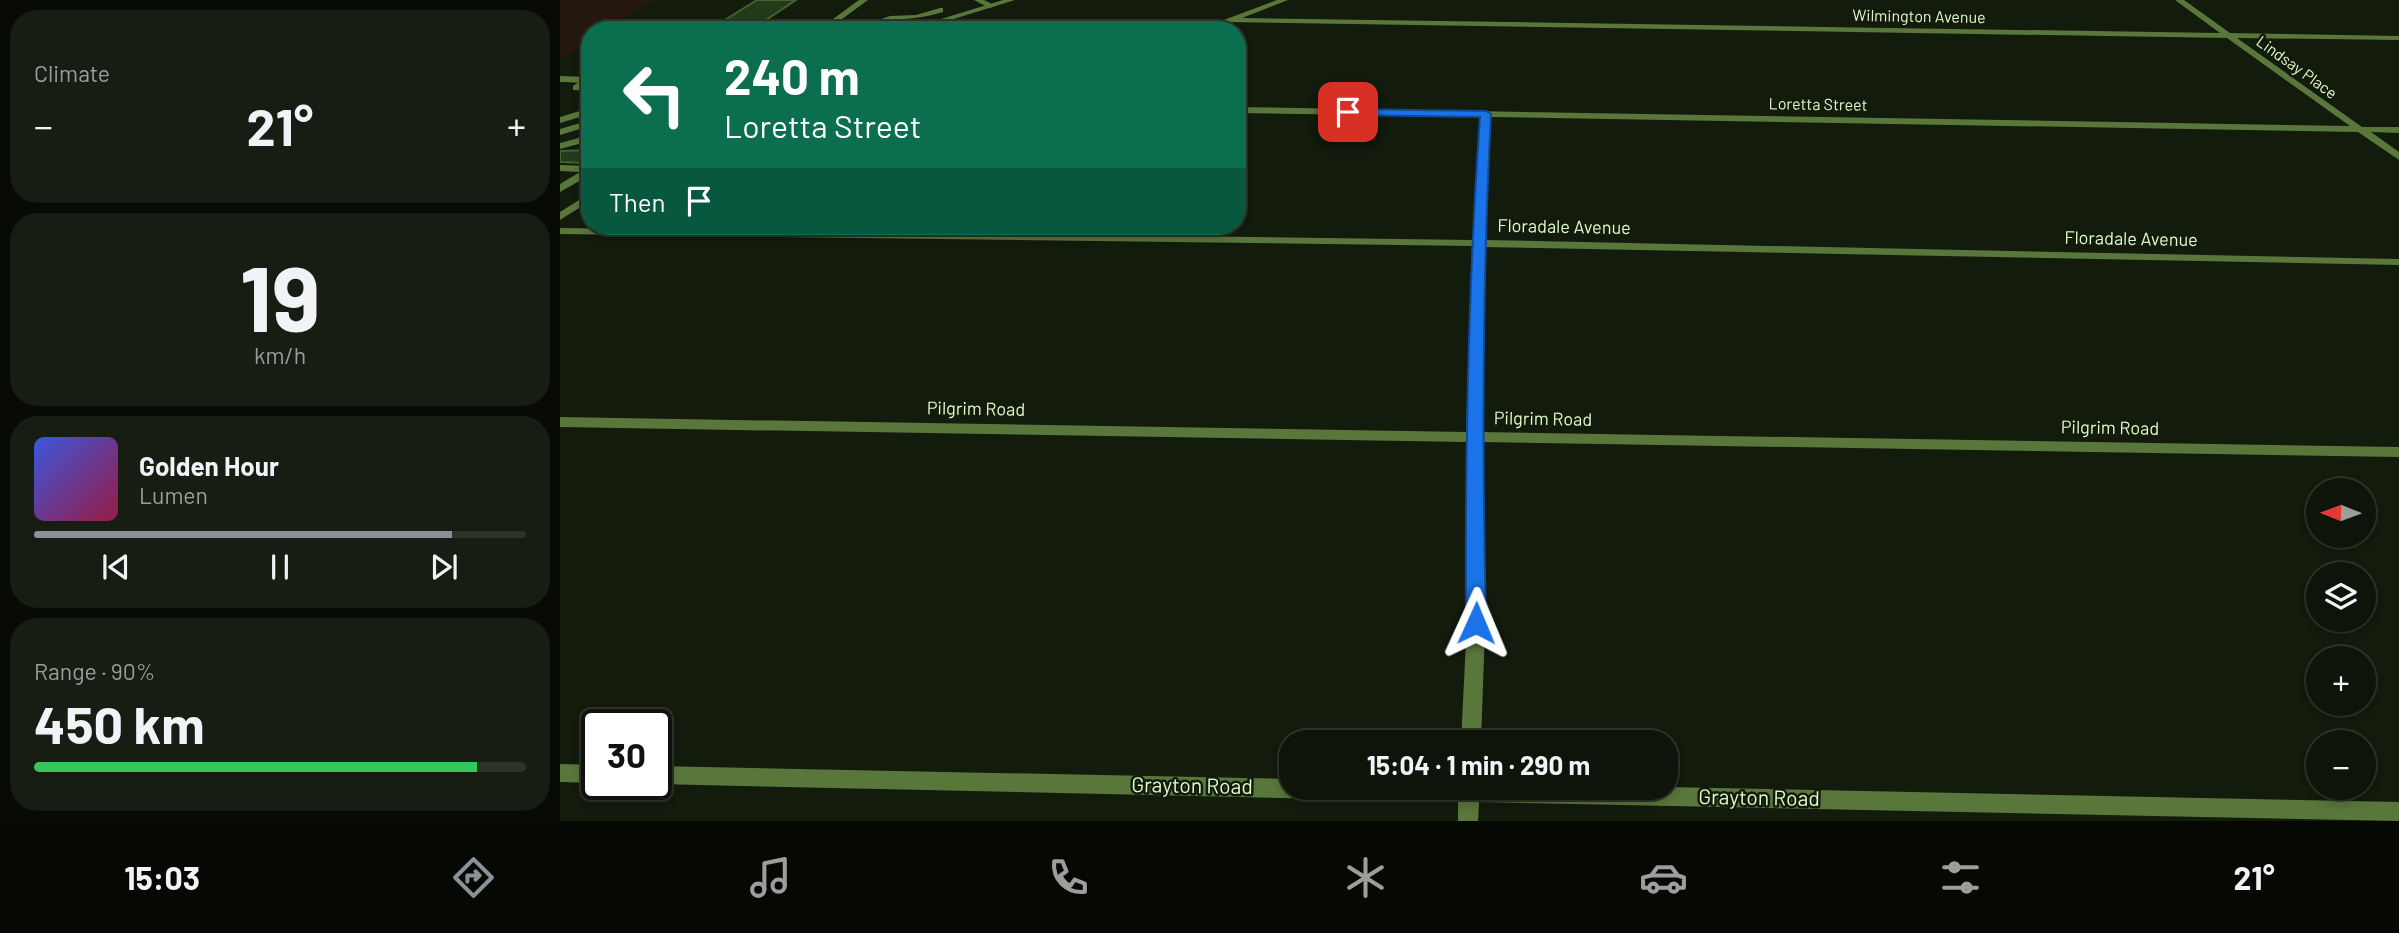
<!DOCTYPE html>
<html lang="en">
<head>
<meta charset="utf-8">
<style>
  :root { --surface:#0e1409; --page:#171d12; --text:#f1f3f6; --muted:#9b9e9c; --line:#2e332a; --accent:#8c9099 }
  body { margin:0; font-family:Barlow,sans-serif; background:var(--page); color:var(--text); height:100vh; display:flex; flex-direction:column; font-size:26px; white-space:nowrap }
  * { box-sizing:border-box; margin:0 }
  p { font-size:23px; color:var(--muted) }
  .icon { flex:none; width:38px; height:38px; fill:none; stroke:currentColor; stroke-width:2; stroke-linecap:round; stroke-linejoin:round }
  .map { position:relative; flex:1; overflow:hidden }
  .details { display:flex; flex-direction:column; gap:10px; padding:10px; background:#080b05; width:560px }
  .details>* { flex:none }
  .hud { position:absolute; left:21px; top:21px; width:665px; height:214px; border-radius:28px; box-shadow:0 4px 10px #0003,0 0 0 2px var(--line); background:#0b6e4f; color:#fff; overflow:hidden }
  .needle { width:46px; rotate:271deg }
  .fabs { position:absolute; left:1746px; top:478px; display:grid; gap:14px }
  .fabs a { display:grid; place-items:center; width:70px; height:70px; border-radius:50%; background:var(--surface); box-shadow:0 4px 10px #0003,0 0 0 2px var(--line); font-size:35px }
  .speed { position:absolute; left:21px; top:709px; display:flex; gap:14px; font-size:35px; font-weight:700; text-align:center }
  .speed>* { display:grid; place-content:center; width:91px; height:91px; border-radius:50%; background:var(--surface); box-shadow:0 4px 10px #0003,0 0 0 2px var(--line); line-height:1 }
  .speed .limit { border:4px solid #111; border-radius:10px; background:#fff; color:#111 }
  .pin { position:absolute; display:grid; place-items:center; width:60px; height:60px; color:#fff; margin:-30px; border-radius:14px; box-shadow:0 4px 10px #0006 }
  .me { position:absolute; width:77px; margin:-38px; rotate:1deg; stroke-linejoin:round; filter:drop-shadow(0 0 5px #0008) }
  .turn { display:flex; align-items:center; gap:24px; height:147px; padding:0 28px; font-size:32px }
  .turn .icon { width:91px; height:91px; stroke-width:2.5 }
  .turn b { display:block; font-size:49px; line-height:60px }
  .then { display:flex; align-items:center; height:66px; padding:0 28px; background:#0003; gap:14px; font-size:26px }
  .big { font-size:52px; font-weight:700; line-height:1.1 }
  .details .widget { flex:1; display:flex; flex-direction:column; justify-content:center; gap:10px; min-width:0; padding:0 24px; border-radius:28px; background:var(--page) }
  .details .dial { align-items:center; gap:0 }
  .dial b { font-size:91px; line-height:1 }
  .song { display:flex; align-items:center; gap:21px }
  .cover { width:84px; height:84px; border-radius:10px; background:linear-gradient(135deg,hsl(230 70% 55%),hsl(340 70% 35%)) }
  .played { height:7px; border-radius:4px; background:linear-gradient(90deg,var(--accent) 85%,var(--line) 85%) }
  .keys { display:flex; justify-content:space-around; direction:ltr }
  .heat { display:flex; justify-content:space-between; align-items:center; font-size:38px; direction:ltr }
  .charge { height:10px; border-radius:5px; background:linear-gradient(90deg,#34c759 90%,var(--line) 0) }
  .trip { position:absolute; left:719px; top:730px; width:399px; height:70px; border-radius:28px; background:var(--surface); box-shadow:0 4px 10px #0003,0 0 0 2px var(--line); font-weight:700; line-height:70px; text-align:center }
  .tab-bar { display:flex; height:112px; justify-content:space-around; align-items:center; background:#060804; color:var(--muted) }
  .tab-bar .icon { width:49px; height:49px }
  .tab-bar .active { color:var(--accent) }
  .tab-bar b { font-size:32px; color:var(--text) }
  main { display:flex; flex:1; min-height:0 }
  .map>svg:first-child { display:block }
</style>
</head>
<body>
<main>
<section class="details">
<div class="widget"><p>Climate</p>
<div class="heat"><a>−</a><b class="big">21°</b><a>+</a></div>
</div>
<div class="widget dial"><b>19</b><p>km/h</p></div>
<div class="widget">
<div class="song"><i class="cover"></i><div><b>Golden Hour</b><p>Lumen</p></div></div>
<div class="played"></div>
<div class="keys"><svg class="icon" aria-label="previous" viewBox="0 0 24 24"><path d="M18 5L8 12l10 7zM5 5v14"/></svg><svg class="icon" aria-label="pause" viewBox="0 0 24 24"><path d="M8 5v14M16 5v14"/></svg><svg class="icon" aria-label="next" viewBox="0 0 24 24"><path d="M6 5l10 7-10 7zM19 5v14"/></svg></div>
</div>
<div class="widget"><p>Range · 90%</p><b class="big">450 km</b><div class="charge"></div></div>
</section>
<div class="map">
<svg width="1839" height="821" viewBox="0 0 1839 821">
  <rect width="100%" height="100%" fill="#121b0c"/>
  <path fill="#241810" d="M 0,0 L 96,0 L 42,30 L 30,30 L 30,43 L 0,59 Z"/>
  <path fill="#253a1a" stroke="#41642e" stroke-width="2" d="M 197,0 L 236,0 L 191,30 L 149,30 Z
    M 30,150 L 29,163 L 0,162 L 0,151 Z"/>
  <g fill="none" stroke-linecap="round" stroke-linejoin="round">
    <path fill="#59763b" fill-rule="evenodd" d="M 414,0 L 424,0 L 436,6 L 429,8 Z
      M 380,8 L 383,8 L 383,12 C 363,18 353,18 333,20 C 318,22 305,30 289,30 L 330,16 L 356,15 Z
      M 24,78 L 30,78 L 30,82 L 25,85 L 30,85 L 30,91 L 13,90 L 13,86 Z
      M 30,108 L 30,114 L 0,123 L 0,117 Z
      M 30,135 L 30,141 L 0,149 L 0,143 Z
      M 0,165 L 30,166 L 30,175 L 0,192 L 0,184 L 20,172 L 0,171 Z"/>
    <path fill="#59763b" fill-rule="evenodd" d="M 717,0 L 728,0 L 682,18 L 1660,33 L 1615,0 L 1624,0 L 1670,33 L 1839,36 L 1839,40 L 1677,38 L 1802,127 L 1839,127 L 1839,133 L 1811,132 L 1839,152 L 1839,160 L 1798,132 L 930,117 L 924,240 L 1839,259 L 1839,265 L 924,247 L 920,432 L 1839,447 L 1839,457 L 920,442 L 926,600 L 921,742 L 901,742 L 908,600 L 906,442 L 0,427 L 0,417 L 906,432 L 912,246 L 0,234 L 0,228 L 913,240 L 921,117 L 677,113 L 677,107 L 1790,126 L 1667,38 L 669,22 L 649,30 L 637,30 Z
      M 0,76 L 30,77 L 30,83 L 0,82 Z
      M 0,764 L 37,765 L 37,783 L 0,782 Z
      M 96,766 L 732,779 L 732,788 L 1106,787 L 1839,802 L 1839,821 L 919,802 L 918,821 L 898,821 L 898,802 L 96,784 Z"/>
    <path fill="#59763b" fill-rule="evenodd" d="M 299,0 L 308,0 L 267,30 L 258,30 Z
      M 443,0 L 455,0 L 358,30 L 345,30 Z
      M 30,120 L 30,126 L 0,135 L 0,129 Z
      M 30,193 L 30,201 L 0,220 L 0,212 Z"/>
  </g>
  <path fill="#1a73e8" stroke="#114b97" stroke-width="2" d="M 784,109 L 926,111 L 931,114 C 922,284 922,453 926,623 L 923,629 L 916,631 L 909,629 L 906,623 C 905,454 908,286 920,117 L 788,115 L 783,112 Z"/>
  <g text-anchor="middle" stroke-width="5" stroke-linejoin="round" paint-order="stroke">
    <g font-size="16" fill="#dffbca" stroke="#121b0c">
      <text transform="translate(1359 16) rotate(1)" y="6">Wilmington Avenue</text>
      <text transform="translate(1737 67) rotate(36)" y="6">Lindsay Place</text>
      <text transform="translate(1258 104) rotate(1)" y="6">Loretta Street</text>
    </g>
    <g font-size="18" fill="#dffbca" stroke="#121b0c">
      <text transform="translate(1004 227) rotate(1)" y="6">Floradale Avenue</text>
      <text transform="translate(1571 239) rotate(1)" y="6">Floradale Avenue</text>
      <text transform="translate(416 409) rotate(1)" y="6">Pilgrim Road</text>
      <text transform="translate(983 419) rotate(1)" y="6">Pilgrim Road</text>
      <text transform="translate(1550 428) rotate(1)" y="6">Pilgrim Road</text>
    </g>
    <g font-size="21" fill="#dffbca" stroke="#121b0c">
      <text transform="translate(632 786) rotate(1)" y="7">Grayton Road</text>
      <text transform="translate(1199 798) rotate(1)" y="7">Grayton Road</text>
    </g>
  </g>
</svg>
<div class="fabs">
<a><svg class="needle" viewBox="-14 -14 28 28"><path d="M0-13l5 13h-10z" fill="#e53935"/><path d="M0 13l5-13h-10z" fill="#9b9e9c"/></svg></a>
<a><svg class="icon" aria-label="layers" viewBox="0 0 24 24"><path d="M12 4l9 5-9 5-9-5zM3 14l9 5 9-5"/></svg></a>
<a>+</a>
<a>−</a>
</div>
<div class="speed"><div class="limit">30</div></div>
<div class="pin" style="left:788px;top:112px;background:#d93025"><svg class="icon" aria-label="arrive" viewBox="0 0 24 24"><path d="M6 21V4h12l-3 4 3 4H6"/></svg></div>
<svg class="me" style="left:916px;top:623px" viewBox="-20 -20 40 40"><path d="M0-17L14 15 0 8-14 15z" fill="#1a73e8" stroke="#fff" stroke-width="4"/></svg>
<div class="trip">15:04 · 1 min · 290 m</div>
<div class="hud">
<div class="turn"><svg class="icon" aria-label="left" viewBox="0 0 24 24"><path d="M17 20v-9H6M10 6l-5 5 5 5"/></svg><div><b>240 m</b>Loretta Street</div></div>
<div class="then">Then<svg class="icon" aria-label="arrive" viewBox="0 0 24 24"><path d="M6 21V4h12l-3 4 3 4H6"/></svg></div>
</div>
</div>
</main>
<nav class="tab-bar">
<b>15:03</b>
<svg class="icon active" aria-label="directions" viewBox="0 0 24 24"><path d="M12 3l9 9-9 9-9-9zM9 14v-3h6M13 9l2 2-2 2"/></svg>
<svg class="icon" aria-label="music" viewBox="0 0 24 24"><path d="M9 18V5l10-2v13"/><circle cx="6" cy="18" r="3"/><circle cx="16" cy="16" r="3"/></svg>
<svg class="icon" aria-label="phone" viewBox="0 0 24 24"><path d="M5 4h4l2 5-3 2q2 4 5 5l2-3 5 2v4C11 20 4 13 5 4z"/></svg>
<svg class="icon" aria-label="climate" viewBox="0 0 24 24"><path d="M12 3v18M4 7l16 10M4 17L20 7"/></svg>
<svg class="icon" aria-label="car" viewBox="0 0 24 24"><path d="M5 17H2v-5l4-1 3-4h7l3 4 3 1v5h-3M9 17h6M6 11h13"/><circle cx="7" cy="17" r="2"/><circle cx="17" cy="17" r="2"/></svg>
<svg class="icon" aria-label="filters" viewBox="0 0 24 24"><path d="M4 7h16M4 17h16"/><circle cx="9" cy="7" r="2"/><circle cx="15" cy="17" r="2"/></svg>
<b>21°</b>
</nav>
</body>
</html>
